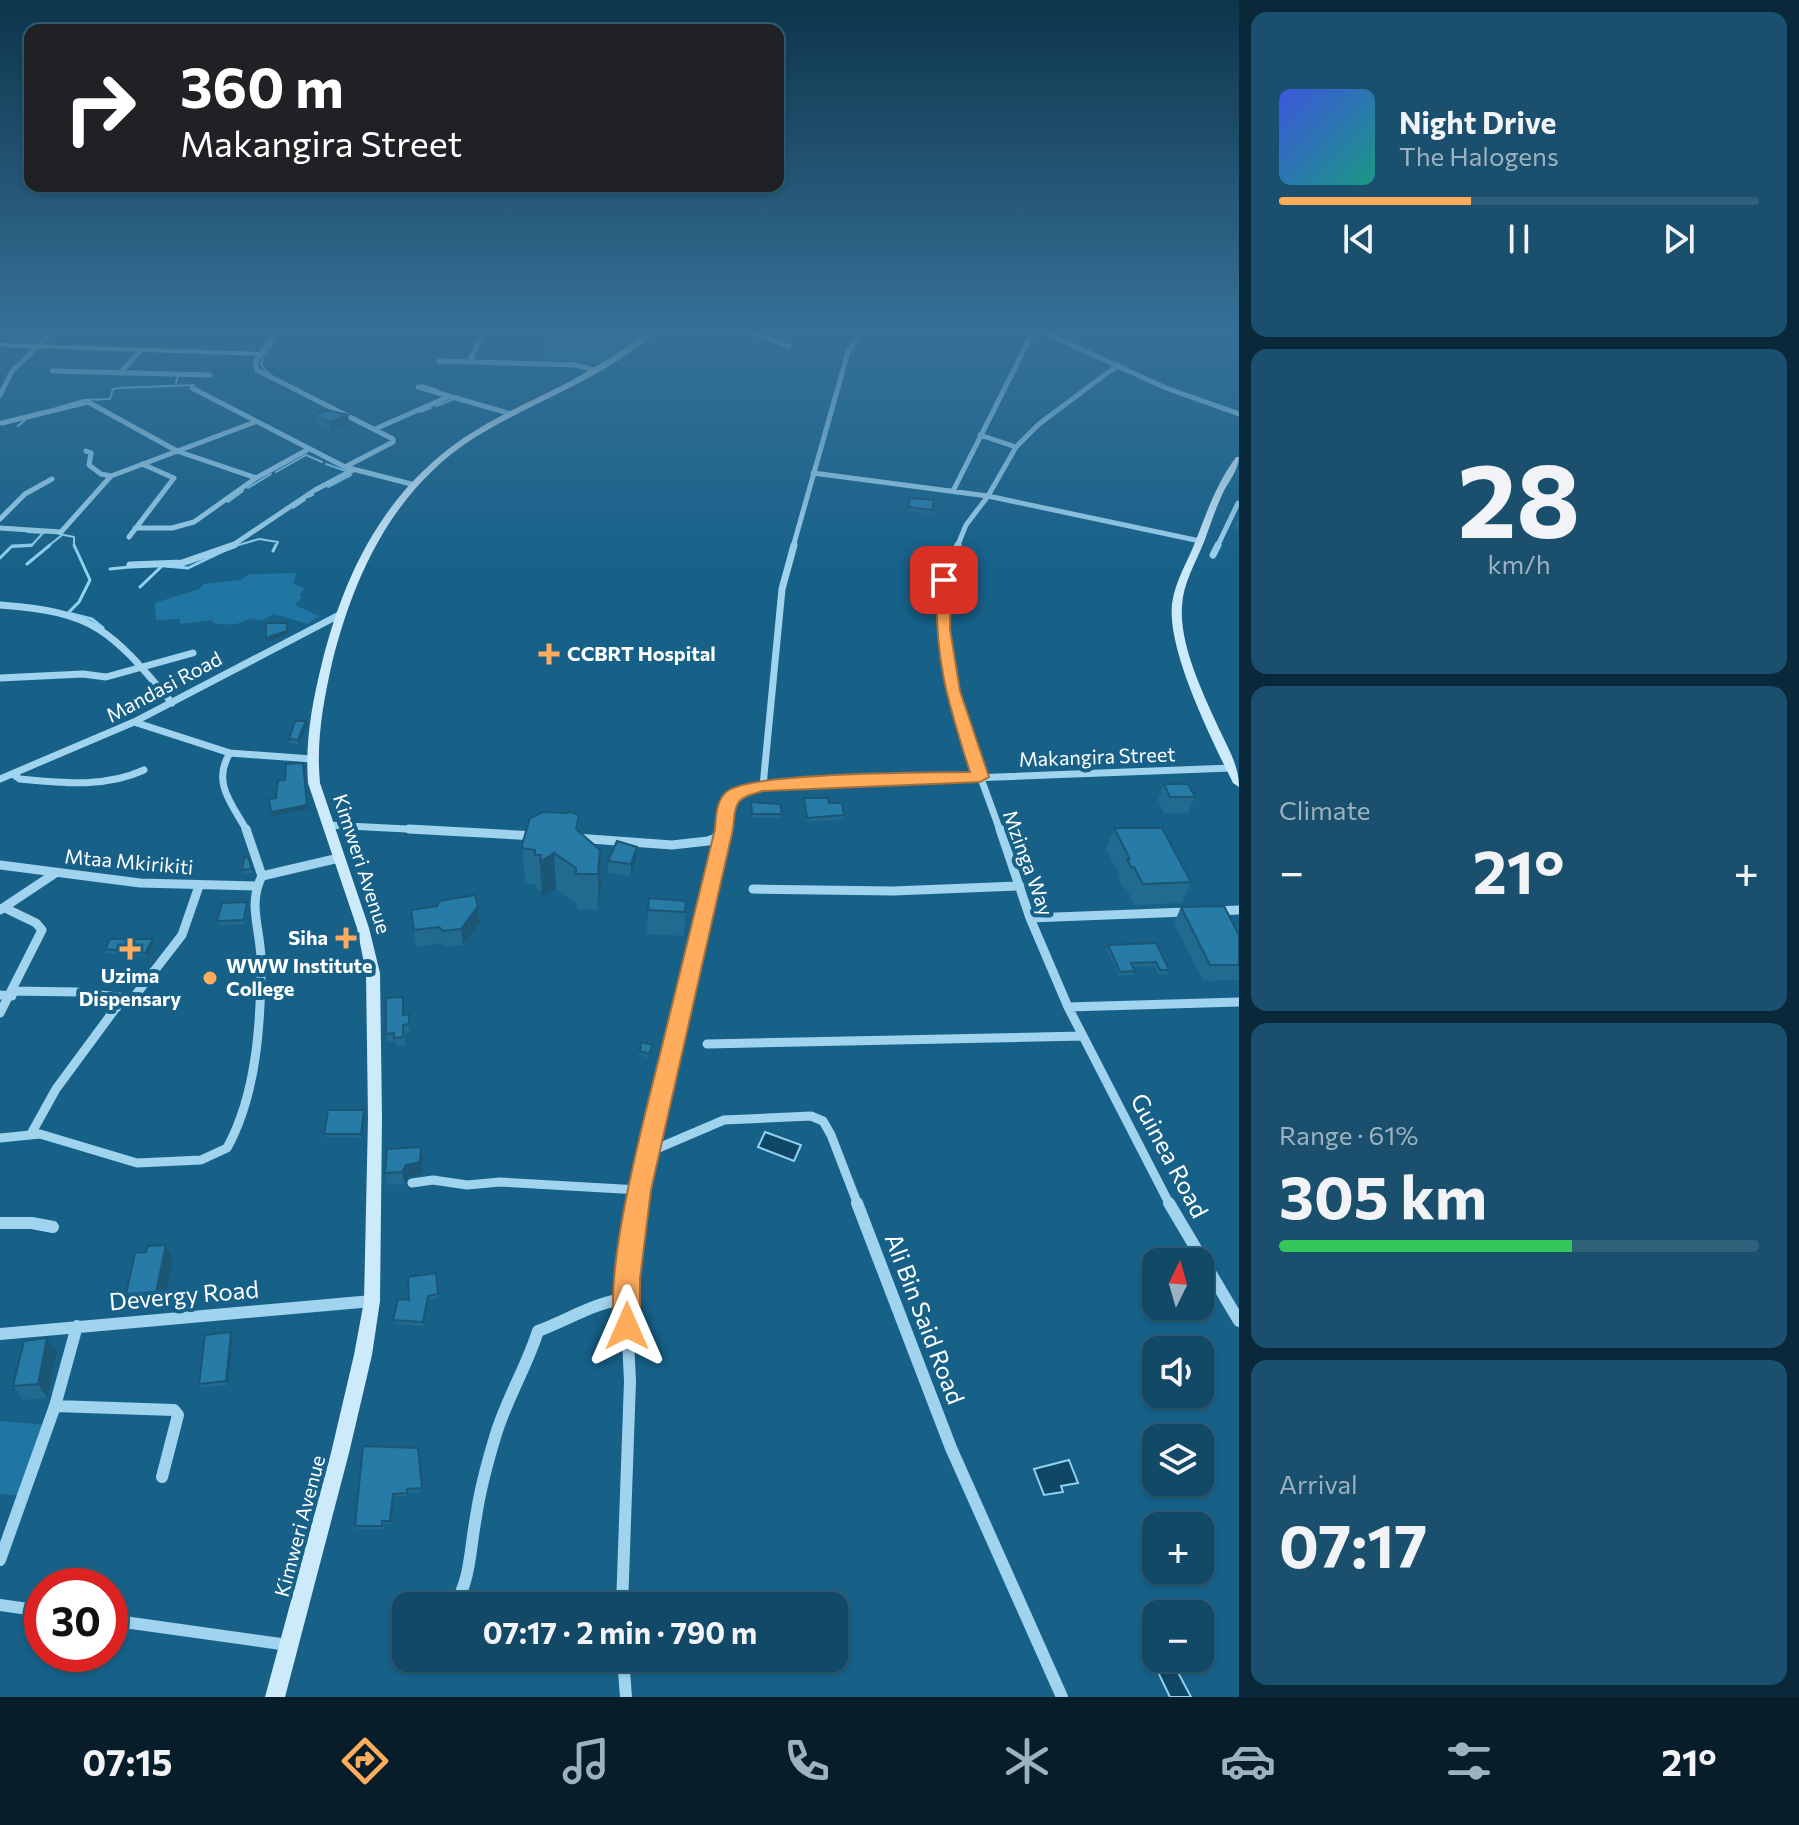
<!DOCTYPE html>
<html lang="en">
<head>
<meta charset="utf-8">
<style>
  :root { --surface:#114967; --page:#1a506d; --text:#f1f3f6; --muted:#9cb2c0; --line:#30617b; --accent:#ffad5c }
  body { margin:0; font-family:Commissioner,sans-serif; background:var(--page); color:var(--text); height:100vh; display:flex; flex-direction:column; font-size:30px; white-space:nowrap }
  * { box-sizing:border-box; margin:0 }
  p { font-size:26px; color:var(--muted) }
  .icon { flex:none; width:44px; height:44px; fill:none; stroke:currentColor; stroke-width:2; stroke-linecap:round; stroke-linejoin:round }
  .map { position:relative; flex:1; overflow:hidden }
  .details { display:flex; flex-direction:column; gap:12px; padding:12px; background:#092839; width:560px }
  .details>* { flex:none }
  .banner { position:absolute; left:24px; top:24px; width:760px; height:168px; border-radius:16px; box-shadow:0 2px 6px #0004,0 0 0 2px var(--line); background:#202124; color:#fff; overflow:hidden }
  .needle { width:52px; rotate:5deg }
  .fabs { position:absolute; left:1142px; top:1248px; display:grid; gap:16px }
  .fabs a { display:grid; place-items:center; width:72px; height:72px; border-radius:16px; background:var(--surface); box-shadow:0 2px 6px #0004,0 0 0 2px var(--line); font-size:40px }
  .speed { position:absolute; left:24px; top:1568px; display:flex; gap:16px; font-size:40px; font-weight:700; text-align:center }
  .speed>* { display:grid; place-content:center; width:104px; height:104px; border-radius:50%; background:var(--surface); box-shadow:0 2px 6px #0004,0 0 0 2px var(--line); line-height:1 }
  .speed .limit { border:12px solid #d22; background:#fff; color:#111 }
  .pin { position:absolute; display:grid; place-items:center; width:68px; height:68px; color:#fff; margin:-34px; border-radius:16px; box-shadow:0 4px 12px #0006 }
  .me { position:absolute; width:88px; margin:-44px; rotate:0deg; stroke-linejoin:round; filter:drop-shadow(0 0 6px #0008) }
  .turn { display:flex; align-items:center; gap:28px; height:168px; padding:0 24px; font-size:36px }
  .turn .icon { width:104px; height:104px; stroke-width:2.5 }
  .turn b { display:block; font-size:56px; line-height:68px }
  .big { font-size:60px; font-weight:700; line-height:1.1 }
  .details .widget { flex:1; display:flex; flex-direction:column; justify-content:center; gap:12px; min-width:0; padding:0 28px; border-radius:16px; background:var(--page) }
  .details .dial { align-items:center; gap:0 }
  .dial b { font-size:104px; line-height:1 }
  .song { display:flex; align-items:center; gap:24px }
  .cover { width:96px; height:96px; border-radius:12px; background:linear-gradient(135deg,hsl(230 70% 55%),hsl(170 70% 35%)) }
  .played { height:8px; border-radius:4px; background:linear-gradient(90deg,var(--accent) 40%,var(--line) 40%) }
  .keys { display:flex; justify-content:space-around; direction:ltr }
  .heat { display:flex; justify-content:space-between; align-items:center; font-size:44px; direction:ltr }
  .charge { height:12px; border-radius:6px; background:linear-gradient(90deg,#34c759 61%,var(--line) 0) }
  .trip { position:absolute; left:392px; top:1592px; width:456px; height:80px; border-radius:16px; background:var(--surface); box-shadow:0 2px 6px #0004,0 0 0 2px var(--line); font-weight:700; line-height:80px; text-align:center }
  .dock { display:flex; height:128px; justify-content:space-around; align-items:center; background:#071d29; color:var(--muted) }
  .dock .icon { width:56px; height:56px }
  .dock .current { color:var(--accent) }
  .dock b { font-size:36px; color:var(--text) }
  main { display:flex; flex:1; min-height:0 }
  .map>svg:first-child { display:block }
</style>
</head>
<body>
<main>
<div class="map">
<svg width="1239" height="1697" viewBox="0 0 1239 1697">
  <rect width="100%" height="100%" fill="#176189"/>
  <path fill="#2076a2" d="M 556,331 L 627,331 L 646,335 C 612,364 584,364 542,362 Z
    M 297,573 L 293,584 L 304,588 L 299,596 L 302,597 L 295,605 L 319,616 L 308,624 L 274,614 L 262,621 L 250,618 C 240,626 225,625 213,623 L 213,620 L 180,624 L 180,619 L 156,620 L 155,603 L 199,589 L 204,584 L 240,580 L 250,574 Z
    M 0,1421 L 50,1425 L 23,1496 L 0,1494 Z"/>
  <path fill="#0f4766" stroke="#92d2f0" stroke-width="2" d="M 765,1132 L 801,1145 L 794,1161 L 758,1147 Z
    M 1069,1460 L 1078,1483 L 1061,1486 L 1063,1492 L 1044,1495 L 1034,1469 Z
    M 1173,1663 L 1191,1697 L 1170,1697 L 1156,1668 Z"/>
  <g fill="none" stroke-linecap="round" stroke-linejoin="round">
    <path stroke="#92d2f0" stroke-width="2" d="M 266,354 L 280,331
      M 264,357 L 261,364 L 269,374
      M 176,383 L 178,376
      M 421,385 L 437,390
      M 436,406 L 454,399
      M 59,407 L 84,400 L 110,399 L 113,389 L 119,388 L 194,385
      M 420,412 L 431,408
      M 18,426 L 25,420
      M 326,464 L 346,471
      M 276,472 L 306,455 L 322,462
      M 328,487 L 351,475
      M 248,488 L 271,474
      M 308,497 L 313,495
      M 228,502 L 243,491
      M 293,508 L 305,500
      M 28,532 L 44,533
      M 59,534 L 74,537 L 74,547
      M 11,547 L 31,546 L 44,532
      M 47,547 L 61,536
      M 232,547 L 259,539 L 278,542 L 275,547"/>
    <path stroke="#92d2f0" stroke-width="3" d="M 74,545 L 90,580 L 79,602 L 68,613 L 92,619 L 103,628
      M 273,551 L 276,545
      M 0,558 L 12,546 L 32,545
      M 27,564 L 50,545
      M 165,566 L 188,568 L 236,545
      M 110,569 L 129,567
      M 140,587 L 162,566"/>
    <path stroke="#9fd3ee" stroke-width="5" d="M 252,331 L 277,332
      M 277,331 L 255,362 L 257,370 L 393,439 L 393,442 L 345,467
      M 319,331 L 444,331
      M 747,331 L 789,346
      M 844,331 L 861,332
      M 1041,331 L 1166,388 L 1239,414
      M 439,361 L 576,365 L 594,370
      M 469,362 L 484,331
      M 52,371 L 210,375
      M 120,373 L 140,351
      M 418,387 L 511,414
      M 192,388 L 345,467 L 415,485
      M 0,395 L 12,371 L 54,331
      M 2,423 L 88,402 L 177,451 L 256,478
      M 375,429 L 450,396
      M 980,435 L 1016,447
      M 86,451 L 91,453 L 89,465 L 101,474 L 111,476
      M 813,473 L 988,496 L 1200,541
      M 953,491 L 1031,336 L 1041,331
      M 0,519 L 25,494 L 52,479
      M 0,528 L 61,532 L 111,476 L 255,422
      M 135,528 L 172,528 L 194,522 L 256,478 L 307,450
      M 129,537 L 174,478 L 142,464
      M 230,547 L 315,490 L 353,470
      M 793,547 L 848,352 L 861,331
      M 957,547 L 966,525 L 988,496 L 1016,447 L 1039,424 L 1118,365
      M 1217,547 L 1238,503"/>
    <path stroke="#9fd3ee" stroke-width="7" d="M 958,545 C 953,556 947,568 944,580 C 928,655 976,761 1000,831
      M 1213,555 L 1218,545
      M 130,565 L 182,563 L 234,545
      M 0,605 C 97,612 111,631 172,703
      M 0,678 L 83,674 L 106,677 L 193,653
      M 134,722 L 230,753 L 312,759
      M 230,753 C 211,783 233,805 247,831
      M 14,775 L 20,779 C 62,783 105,788 144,770
      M 0,779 L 134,722 L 339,615
      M 763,786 L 782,589 L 794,545
      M 328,825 L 446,831
      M 722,831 L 734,797 L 763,786 L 1231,768"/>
    <path stroke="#9fd3ee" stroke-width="9" d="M 246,829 L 262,876
      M 409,829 L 535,836
      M 1000,829 L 1030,918 L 1068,1007 L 1170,1205
      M 576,838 L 672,845 L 708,841 L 721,836 L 723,829
      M 0,865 L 140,883 L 256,886
      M 753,889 L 893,891 L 1020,886
      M 0,910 L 54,874
      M 1216,911 L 1239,910
      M 1030,918 L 1186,912
      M 15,991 L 76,992 L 126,998
      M 0,995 L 12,996
      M 1068,1007 L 1239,1002
      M 0,1013 L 42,930 L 36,923 L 5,908
      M 707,1044 L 1083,1036
      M 31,1134 L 56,1089 L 115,1009 L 126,998 L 134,997 L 182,935 L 199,886
      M 0,1138 L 40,1134 L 137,1163 L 201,1160 L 227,1148 C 257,1094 261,1021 261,961 C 261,930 247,905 262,876 L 339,858
      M 649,1152 L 724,1120 L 811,1116 L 823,1121 L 831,1135 L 858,1205
      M 412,1183 L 433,1180 L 467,1185 L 500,1182 L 639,1190
      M 637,1205 L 721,836"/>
    <path stroke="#9fd3ee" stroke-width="12" d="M 857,1203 L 951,1448 L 1062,1697
      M 1169,1203 L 1239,1321
      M 0,1223 L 32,1223 L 53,1227
      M 0,1334 L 372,1301
      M 55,1406 L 174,1410 L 178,1415 L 162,1477
      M 0,1560 L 55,1406 L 77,1326
      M 0,1605 L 42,1611
      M 454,1606 C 471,1580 470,1547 476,1517 C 480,1489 488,1460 496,1434 C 507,1398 527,1366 538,1331 C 566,1321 597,1301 626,1299
      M 622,1606 L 630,1381 L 626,1299 L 637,1203
      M 110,1620 L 288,1645
      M 623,1658 L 626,1697"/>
    <path fill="#cceafa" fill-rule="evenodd" d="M 649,331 L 656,331 C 605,379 533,401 474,438 C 394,489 354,574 332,663 C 323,703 316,742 320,783 L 369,928 L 380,973 L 382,1118 L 380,1301 L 372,1355 L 349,1453 L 285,1697 L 265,1697 L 331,1453 L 354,1355 L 364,1301 L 368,1118 L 366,973 L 357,928 L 308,783 C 305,742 312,703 322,663 C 345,571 385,491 465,437 C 495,417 529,402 561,386 C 592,370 621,352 649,331 Z
      M 0,343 L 261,352 L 265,354 L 261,356 L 0,347 Z
      M 1236,457 L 1239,457 C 1239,470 1227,483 1222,495 C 1215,510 1210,526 1204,542 C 1196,562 1183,583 1182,606 C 1179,646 1205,698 1222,735 C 1230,752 1239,767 1239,787 L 1233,783 C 1212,740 1167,651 1172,604 C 1175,581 1188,561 1196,540 C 1207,511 1217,483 1236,457 Z"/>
  </g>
  <path fill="#216a90" d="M 315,415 L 350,425 L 332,432 L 317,425 Z
    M 934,500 L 931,514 L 907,511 L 908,507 Z
    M 1239,520 L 1239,531 L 1233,527 L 1234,523 Z
    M 306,721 L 307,725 L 299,744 L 290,743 L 289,739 Z
    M 1164,784 L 1195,797 L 1188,813 L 1164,813 L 1158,800 Z
    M 804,798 L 829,803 L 844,815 L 844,819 L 806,822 Z
    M 751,802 L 782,814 L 781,818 L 752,818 Z
    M 579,815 L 579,832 L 600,850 L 601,885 L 598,910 L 577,909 L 577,904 L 556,889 L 542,897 L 542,891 L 537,890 L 536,885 L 525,883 L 522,845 Z
    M 1114,828 L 1191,882 L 1182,903 L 1134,905 L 1126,888 L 1123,888 L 1119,880 L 1120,876 L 1106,849 Z
    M 637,847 L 636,860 L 631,876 L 608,873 L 608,861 Z
    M 248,857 L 253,873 L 243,874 L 242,870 Z
    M 686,901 L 684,936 L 647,934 L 648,910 Z
    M 247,902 L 248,906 L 245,924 L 219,925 L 217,921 Z
    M 1181,907 L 1239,935 L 1239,980 L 1203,981 L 1174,923 Z
    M 480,922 L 463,945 L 446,947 L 441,943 L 416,947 L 414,930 Z
    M 153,939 L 154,943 L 147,957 L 106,953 L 105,949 Z
    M 1156,943 L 1169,970 L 1168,974 L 1158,974 L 1154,966 L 1133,967 L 1135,971 L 1133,975 L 1119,976 L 1107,949 L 1108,945 Z
    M 404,1005 L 404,1015 L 409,1014 L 410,1032 L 405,1033 L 405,1045 L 396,1046 L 395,1041 L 387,1042 L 386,1034 Z
    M 653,1045 L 649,1058 L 639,1055 L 640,1051 Z
    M 365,1113 L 362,1138 L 325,1137 L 324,1134 Z
    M 421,1147 L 423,1159 L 422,1174 L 408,1177 L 405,1184 L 388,1185 L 385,1173 Z
    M 166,1245 L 173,1260 L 164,1307 L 133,1309 L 126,1294 Z
    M 436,1273 L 439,1298 L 429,1300 L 424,1326 L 394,1324 L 393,1320 L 409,1300 Z
    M 231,1332 L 233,1336 L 228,1385 L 201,1388 L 199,1384 Z
    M 47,1338 L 57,1353 L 47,1398 L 23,1400 L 13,1386 Z
    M 419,1451 L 422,1492 L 408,1493 L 407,1496 L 394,1497 L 391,1524 L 383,1524 L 383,1529 L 356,1529 L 355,1526 Z"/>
  <path fill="#1b5675" d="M 348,415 L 350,425 L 332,432 L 330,422 Z
    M 287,623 L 288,634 L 267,642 L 266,638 Z
    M 306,721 L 307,725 L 299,744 L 298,740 Z
    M 304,767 L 308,809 L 272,816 L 271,812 Z
    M 637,847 L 636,860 L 631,876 L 631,864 Z
    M 600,850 L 601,885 L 598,910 L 598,874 Z
    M 554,853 L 556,889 L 542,897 L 540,862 Z
    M 478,906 L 480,922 L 463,945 L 461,929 Z
    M 153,939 L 154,943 L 147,957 L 145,953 Z
    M 364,1110 L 365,1113 L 362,1138 L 361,1134 Z
    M 421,1147 L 423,1159 L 422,1174 L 408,1177 L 405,1184 L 402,1172 L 406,1165 Z
    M 166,1245 L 173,1260 L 164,1307 L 156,1292 Z
    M 428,1296 L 429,1300 L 424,1326 L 423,1322 Z
    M 231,1332 L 233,1336 L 228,1385 L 226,1381 Z
    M 47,1338 L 57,1353 L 47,1398 L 38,1384 Z
    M 393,1494 L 394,1497 L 391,1524 L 390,1521 Z"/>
  <path fill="#267ba7" stroke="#1b5675" stroke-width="2" d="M 327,410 L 348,415 L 330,422 L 315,415 Z
    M 910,498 L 934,500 L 932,510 L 908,507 Z
    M 266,623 L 287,623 L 287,631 L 266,638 Z
    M 295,721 L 306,721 L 298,740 L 289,739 Z
    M 303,763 L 307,805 L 271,812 L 269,799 L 276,798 L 278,781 L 285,780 L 286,764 Z
    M 1164,784 L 1188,784 L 1195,797 L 1170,797 Z
    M 804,798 L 828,798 L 829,803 L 842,803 L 844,815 L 807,818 Z
    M 751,802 L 780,804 L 782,814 L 752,814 Z
    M 568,811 L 579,815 L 576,829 L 600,850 L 598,874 L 576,874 L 576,868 L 554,853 L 540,862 L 541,855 L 535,855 L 535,850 L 522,848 L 522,845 L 530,818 L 543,812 L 568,813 Z
    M 1114,828 L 1162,828 L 1191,882 L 1143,884 L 1134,867 L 1131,867 L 1127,859 L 1130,859 Z
    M 617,841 L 637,847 L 631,864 L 608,861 Z
    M 244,857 L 248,857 L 252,869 L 242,870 Z
    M 475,895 L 478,906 L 461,929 L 443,931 L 439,927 L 414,930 L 411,910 L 437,906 L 439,901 Z
    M 649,898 L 686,901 L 685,912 L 648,910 Z
    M 247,902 L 244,920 L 217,921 L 222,903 Z
    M 1224,906 L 1239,935 L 1239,965 L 1210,965 L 1181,907 Z
    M 110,939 L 153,939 L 145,953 L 105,949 Z
    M 1156,943 L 1169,970 L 1160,970 L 1156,962 L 1131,963 L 1135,971 L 1120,972 L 1108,945 Z
    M 403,997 L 403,1015 L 409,1014 L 409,1024 L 403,1025 L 403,1037 L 394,1038 L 394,1033 L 386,1034 L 386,998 Z
    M 641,1042 L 653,1045 L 649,1054 L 640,1051 Z
    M 328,1110 L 364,1110 L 361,1134 L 324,1134 Z
    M 421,1147 L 420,1162 L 406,1165 L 402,1172 L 385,1173 L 387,1149 Z
    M 166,1245 L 156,1292 L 126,1294 L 135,1253 L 146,1252 L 148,1246 Z
    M 436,1273 L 438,1294 L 428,1296 L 423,1322 L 393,1320 L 398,1299 L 409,1300 L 408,1277 Z
    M 231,1332 L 226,1381 L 199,1384 L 205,1335 Z
    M 47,1338 L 38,1384 L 13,1386 L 24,1341 Z
    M 363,1446 L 418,1448 L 422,1488 L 407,1489 L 407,1493 L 393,1494 L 390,1521 L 382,1521 L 382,1526 L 355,1526 Z"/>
  <linearGradient id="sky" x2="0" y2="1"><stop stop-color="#0d354b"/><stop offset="0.58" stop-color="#367097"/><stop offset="1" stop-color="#367097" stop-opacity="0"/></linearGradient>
  <rect width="1239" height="568" fill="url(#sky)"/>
  <path fill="#ffad5c" stroke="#a6703c" stroke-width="2" d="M 944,576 L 951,580 L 950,629 L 960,691 L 989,777 L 980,782 L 763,791 C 735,799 736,800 733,829 L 651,1190 L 640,1279 L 640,1326 L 636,1335 L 627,1338 L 618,1335 C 597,1286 649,1100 663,1042 C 680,971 698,900 715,829 C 716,816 716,798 729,790 C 758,772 927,773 970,772 C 947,700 934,657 937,580 Z"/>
  <g fill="#ffad5c" stroke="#176189" stroke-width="3">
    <path d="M545 642h8v8h8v8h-8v8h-8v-8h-8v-8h8z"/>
    <path d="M342 926h8v8h8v8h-8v8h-8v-8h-8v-8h8z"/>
    <path d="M126 937h8v8h8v8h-8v8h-8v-8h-8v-8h8z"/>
    <circle cx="210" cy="978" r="8"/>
  </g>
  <g text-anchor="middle" stroke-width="8" stroke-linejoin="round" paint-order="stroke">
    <g font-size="20" font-weight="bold" fill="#fff" stroke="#176189" text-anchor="start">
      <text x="567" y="661">CCBRT Hospital</text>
      <text x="328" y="945" text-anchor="end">Siha</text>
      <text x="226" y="973">WWW Institute<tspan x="226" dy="23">College</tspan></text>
      <text x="130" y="983" text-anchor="middle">Uzima<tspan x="130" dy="23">Dispensary</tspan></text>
    </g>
    <g font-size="20" fill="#fff" stroke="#176189">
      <text transform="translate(164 687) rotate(-28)" y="7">Mandasi Road</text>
      <text transform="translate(1097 757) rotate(-2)" y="7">Makangira Street</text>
      <text transform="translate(129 862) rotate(5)" y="7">Mtaa Mkirikiti</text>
      <text transform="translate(1028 863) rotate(70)" y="7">Mzinga Way</text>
      <text transform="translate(362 864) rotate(72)" y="7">Kimweri Avenue</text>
      <text transform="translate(300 1526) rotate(-75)" y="7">Kimweri Avenue</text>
    </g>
    <g font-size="24" fill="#fff" stroke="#176189">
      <text transform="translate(1169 1156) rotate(62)" y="8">Guinea Road</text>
      <text transform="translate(184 1296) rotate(-5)" y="8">Devergy Road</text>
      <text transform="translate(924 1319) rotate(69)" y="8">Ali Bin Said Road</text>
    </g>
  </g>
</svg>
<div class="fabs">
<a><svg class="needle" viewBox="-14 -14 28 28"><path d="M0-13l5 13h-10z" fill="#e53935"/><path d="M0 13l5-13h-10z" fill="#9cb2c0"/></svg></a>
<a><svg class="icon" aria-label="sound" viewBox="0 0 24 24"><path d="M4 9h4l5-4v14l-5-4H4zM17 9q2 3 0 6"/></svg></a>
<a><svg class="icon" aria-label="layers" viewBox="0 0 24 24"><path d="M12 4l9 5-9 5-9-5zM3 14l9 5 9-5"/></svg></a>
<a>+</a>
<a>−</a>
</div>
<div class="speed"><div class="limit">30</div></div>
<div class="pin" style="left:944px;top:580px;background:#d93025"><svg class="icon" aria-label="arrive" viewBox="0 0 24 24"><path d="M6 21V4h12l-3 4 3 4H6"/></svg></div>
<svg class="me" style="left:627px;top:1326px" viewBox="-20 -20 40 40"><path d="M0-17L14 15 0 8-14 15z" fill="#ffad5c" stroke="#fff" stroke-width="4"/></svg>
<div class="trip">07:17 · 2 min · 790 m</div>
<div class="banner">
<div class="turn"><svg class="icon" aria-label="right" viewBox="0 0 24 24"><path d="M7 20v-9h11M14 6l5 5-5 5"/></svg><div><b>360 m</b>Makangira Street</div></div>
</div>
</div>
<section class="details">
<div class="widget">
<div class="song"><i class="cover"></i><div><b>Night Drive</b><p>The Halogens</p></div></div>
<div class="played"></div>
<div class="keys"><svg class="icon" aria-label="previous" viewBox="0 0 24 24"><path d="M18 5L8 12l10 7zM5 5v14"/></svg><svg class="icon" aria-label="pause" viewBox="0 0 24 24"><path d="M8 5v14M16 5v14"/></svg><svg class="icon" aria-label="next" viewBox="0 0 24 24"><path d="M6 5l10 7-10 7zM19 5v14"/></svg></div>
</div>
<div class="widget dial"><b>28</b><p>km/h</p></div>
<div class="widget"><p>Climate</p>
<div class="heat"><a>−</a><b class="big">21°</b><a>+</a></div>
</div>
<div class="widget"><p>Range · 61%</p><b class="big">305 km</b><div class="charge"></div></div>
<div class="widget"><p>Arrival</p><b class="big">07:17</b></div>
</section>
</main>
<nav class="dock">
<b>07:15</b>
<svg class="icon current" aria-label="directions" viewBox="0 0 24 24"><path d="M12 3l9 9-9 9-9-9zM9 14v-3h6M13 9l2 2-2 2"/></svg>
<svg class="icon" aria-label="music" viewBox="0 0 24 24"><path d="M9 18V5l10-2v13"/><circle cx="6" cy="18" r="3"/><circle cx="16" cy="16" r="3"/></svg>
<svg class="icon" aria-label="phone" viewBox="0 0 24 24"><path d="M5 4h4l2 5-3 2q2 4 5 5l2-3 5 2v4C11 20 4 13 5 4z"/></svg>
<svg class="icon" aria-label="climate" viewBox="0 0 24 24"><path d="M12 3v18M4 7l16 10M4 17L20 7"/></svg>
<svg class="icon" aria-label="car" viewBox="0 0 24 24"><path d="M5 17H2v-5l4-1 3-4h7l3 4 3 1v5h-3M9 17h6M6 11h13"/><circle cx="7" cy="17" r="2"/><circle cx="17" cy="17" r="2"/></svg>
<svg class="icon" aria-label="filters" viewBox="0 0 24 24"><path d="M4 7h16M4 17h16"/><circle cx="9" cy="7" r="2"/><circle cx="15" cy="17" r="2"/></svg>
<b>21°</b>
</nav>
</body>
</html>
